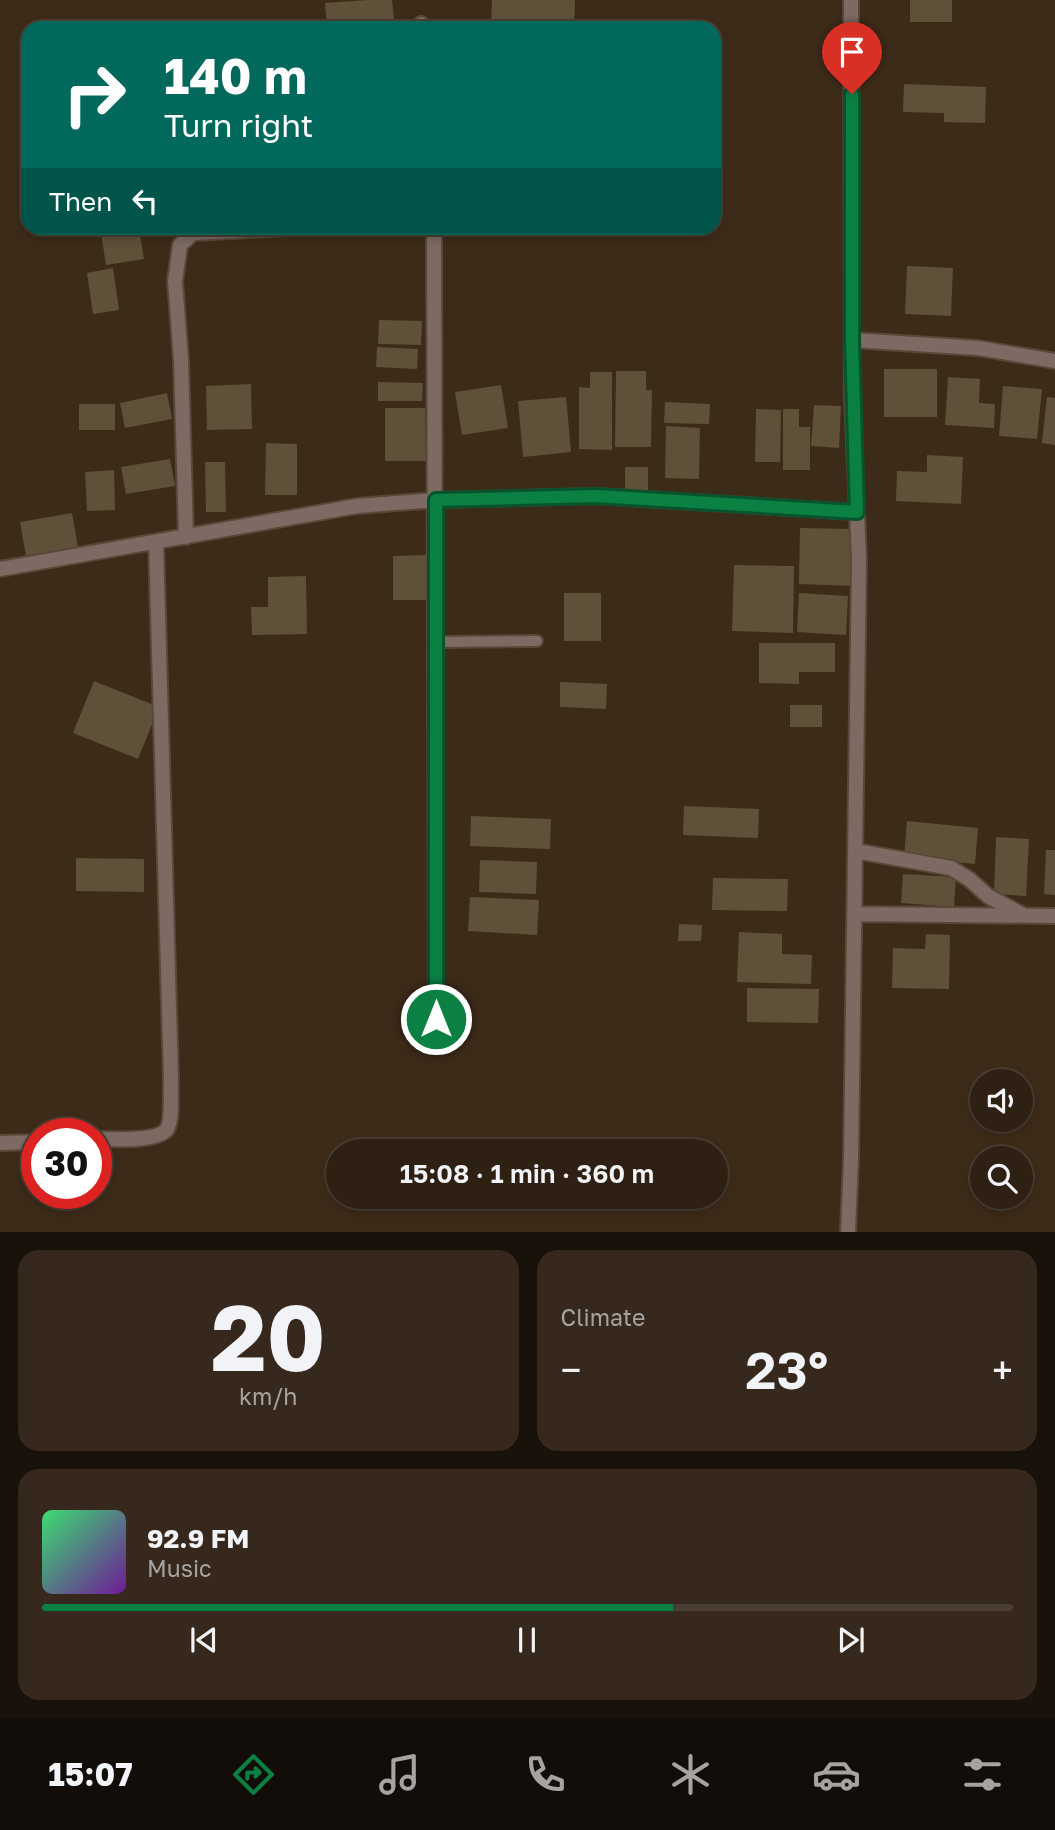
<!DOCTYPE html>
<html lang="en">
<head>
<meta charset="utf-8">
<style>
  :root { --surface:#2e2013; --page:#36281c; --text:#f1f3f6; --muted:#a7a3a0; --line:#493e33; --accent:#0b8043 }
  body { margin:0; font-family:"Golos Text",sans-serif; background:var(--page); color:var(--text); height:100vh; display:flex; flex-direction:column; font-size:26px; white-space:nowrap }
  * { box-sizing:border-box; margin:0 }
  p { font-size:23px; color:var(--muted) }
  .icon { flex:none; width:38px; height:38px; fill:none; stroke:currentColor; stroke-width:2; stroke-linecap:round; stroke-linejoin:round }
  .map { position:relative; height:1232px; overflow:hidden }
  .panel { display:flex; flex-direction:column; gap:18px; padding:18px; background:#19120a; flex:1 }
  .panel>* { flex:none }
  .banner { position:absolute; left:21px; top:21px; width:700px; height:214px; border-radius:21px; box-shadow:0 4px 10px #0003,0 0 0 2px var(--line); background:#00695c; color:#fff; overflow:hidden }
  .tools { position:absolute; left:970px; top:1069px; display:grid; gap:14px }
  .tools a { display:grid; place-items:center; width:63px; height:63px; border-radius:50%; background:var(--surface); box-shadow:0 4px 10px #0003,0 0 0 2px var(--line); font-size:35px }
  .speed { position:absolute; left:21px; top:1118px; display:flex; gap:14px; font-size:35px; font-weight:700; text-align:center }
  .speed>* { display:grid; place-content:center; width:91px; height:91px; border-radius:50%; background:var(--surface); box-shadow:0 4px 10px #0003,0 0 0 2px var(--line); line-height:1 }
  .speed .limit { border:10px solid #d22; background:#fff; color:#111 }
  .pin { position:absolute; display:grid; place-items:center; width:60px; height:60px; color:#fff; margin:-72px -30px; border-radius:50% 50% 50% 0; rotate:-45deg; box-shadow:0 0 7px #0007 }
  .pin .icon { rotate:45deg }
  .me { position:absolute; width:77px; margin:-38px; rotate:0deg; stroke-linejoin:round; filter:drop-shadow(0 0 5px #0008) }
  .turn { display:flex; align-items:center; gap:24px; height:147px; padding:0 28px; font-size:32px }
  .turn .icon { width:91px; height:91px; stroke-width:2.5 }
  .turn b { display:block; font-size:49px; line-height:60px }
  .then { display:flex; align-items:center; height:66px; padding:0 28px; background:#0003; gap:14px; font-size:26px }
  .big { font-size:52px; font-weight:600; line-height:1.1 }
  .panel .tile { flex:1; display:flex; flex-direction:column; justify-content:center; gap:10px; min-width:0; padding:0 24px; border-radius:21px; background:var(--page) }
  .panel .dial { align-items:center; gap:0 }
  .dial b { font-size:91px; line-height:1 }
  .song { display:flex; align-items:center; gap:21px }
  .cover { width:84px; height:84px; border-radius:10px; background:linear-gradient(135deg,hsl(140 70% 55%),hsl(280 70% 35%)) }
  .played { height:7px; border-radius:4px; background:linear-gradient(90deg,var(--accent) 65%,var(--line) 65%) }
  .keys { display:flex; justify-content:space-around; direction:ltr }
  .heat { display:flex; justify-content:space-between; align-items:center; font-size:38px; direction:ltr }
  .panel .tiles { flex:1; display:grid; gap:18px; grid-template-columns:1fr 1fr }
  .tile:last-child { grid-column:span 2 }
  .trip { position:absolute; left:326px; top:1139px; width:402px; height:70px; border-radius:35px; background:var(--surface); box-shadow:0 4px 10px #0003,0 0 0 2px var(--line); font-weight:600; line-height:70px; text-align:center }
  .tab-bar { display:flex; height:112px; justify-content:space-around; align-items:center; background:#120d08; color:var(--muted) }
  .tab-bar .icon { width:49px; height:49px }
  .tab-bar .selected { color:var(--accent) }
  .tab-bar b { font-size:32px; color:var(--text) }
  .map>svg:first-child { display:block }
</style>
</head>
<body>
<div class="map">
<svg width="1055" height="1232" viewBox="0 0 1055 1232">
  <rect width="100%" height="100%" fill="#3d2b19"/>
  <path fill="#5e5039" d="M 367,0 L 392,0 L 395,28 L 327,28 L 325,3 Z
    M 492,0 L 575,0 L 574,28 L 491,23 Z
    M 910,0 L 952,0 L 952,22 L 910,22 Z
    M 904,84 L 986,87 L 985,123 L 944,122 L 944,113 L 903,112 Z
    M 139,228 L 144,259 L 106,265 L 101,233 Z
    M 907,266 L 953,268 L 951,316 L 905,314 Z
    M 113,268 L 119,310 L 93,314 L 87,273 Z
    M 379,320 L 422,321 L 421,345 L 378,344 Z
    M 377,347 L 418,349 L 417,369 L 376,367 Z
    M 884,369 L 937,369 L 937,417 L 884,417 Z
    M 616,371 L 646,371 L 646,390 L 652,390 L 651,447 L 615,447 Z
    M 590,372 L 612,372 L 612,450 L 579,449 L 579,387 L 590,388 Z
    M 948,377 L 980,379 L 979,403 L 995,404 L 994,428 L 945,425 Z
    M 378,382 L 423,383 L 422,401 L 378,401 Z
    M 251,384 L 252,429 L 207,430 L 206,386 Z
    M 501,385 L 508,428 L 462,435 L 455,392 Z
    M 1003,386 L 1042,389 L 1037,439 L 999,436 Z
    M 167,393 L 172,419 L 125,428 L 120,403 Z
    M 566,397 L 571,452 L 523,457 L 518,401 Z
    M 1047,397 L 1055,398 L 1055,445 L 1042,443 Z
    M 665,402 L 710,404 L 709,424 L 664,423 Z
    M 79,404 L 115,404 L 115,430 L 79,430 Z
    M 814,405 L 841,406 L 839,448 L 811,446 Z
    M 385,408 L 425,408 L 426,461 L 385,461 Z
    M 756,409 L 781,410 L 780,462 L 755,462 Z
    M 783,409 L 799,409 L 799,427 L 810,427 L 810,470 L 783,470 Z
    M 666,426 L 700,428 L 699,479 L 665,478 Z
    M 266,443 L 297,444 L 297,495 L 265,495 Z
    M 927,455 L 963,457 L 961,504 L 896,501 L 897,471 L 927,472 Z
    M 170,459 L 175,486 L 126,494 L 121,467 Z
    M 205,462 L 225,462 L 226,512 L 206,512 Z
    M 625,467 L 648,467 L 648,494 L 625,495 Z
    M 114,470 L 115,510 L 87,511 L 85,472 Z
    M 72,513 L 78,547 L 26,556 L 20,522 Z
    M 800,528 L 854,529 L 853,586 L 799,584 Z
    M 428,555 L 428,600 L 393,600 L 393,556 Z
    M 734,565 L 794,566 L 793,633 L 732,631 Z
    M 306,576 L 307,634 L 252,635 L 251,607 L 268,607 L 268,577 Z
    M 564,593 L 601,593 L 601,641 L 564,641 Z
    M 799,593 L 848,596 L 846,635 L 797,632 Z
    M 759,643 L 835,643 L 835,672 L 799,672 L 799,684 L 759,683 Z
    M 94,681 L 159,707 L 138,759 L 73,733 Z
    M 560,682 L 607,684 L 606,709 L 560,707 Z
    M 790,705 L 822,705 L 822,727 L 790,727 Z
    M 684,806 L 759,809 L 758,838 L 683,835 Z
    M 471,816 L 551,819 L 550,849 L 470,846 Z
    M 907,821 L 978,828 L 975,864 L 904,857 Z
    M 996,837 L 1029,839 L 1026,896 L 994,894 Z
    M 1046,850 L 1055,850 L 1055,895 L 1044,894 Z
    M 76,858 L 144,859 L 144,892 L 76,891 Z
    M 480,860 L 537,862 L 536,894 L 479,892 Z
    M 903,874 L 956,877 L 954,907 L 901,903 Z
    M 713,878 L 788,879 L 787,911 L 712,910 Z
    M 470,897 L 539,900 L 537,935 L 468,931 Z
    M 679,924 L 702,925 L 701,941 L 678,941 Z
    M 739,932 L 782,934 L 782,954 L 812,955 L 811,984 L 737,982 Z
    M 926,934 L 950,935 L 949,989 L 892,988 L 893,948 L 925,949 Z
    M 747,988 L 819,989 L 818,1023 L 747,1022 Z"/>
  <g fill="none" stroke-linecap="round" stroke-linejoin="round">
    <g stroke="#594837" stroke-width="14">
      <path id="lane" d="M 436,642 L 537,641"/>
    </g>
    <g stroke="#594837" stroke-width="18">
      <path id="street" d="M 421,24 L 422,28
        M 434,228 L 436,1046
        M 852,340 L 978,348 L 1055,361
        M 186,537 L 181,360 L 175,281 L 180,245 L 193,233 L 288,228
        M 0,569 L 357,506 L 436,500 L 596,496 L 857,512
        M 856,851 L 951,868 L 969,879 L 988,896 L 1023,915
        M 855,914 L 1055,916
        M 96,1139 C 112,1139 158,1142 167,1129 C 173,1120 170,1091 171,1079 L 156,542
        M 0,1143 L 37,1142
        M 848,1232 L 851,1159 L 859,559 L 852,394 L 851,0"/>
    </g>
    <use href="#lane" stroke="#7c6a63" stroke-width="10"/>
    <use href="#street" stroke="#7c6a63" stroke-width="14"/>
  </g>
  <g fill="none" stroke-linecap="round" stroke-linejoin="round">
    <g stroke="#07532c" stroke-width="18">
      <path id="route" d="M 436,1019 L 436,500 L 596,496 L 857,512 L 852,340 L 852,94"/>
    </g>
    <use href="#route" stroke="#0b8043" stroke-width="12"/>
  </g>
</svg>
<div class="tools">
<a><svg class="icon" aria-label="sound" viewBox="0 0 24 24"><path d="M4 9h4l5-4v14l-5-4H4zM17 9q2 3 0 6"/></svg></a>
<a><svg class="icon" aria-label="search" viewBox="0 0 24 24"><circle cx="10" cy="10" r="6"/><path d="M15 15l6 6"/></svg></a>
</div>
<div class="speed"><div class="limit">30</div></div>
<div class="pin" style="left:852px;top:94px;background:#d93025"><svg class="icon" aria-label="arrive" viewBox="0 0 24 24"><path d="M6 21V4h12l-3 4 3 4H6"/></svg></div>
<svg class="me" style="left:436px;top:1019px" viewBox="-20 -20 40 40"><circle r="17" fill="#0b8043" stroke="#fff" stroke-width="3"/><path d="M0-11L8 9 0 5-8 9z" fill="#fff"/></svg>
<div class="trip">15:08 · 1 min · 360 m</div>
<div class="banner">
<div class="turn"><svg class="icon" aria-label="right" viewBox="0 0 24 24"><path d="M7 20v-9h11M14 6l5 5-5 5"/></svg><div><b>140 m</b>Turn right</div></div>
<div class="then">Then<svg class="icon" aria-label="left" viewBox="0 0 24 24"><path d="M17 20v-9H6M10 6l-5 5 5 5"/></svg></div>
</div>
</div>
<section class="panel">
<div class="tiles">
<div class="tile dial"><b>20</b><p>km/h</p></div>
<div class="tile"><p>Climate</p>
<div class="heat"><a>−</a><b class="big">23°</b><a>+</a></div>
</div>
<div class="tile">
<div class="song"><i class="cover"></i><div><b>92.9 FM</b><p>Music</p></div></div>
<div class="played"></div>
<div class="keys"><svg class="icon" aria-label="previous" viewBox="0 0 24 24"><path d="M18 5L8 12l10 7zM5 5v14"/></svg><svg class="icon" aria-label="pause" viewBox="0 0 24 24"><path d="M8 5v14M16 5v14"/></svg><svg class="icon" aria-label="next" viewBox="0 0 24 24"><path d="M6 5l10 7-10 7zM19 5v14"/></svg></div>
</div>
</div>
</section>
<nav class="tab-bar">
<b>15:07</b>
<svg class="icon selected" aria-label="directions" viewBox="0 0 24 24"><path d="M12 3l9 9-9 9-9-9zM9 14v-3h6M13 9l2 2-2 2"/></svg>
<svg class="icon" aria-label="music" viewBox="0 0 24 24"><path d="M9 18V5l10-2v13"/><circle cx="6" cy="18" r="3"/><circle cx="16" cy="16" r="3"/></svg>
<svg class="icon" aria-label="phone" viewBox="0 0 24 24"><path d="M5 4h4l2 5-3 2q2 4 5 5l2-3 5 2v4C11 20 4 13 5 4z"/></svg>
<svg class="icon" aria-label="climate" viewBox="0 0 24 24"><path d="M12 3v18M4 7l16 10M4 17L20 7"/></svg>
<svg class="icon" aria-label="car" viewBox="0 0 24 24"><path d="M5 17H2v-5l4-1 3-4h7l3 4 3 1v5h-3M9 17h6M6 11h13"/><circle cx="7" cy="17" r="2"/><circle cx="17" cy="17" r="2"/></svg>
<svg class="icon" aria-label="filters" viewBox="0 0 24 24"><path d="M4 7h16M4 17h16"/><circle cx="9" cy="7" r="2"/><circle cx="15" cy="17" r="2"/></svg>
</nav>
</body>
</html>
